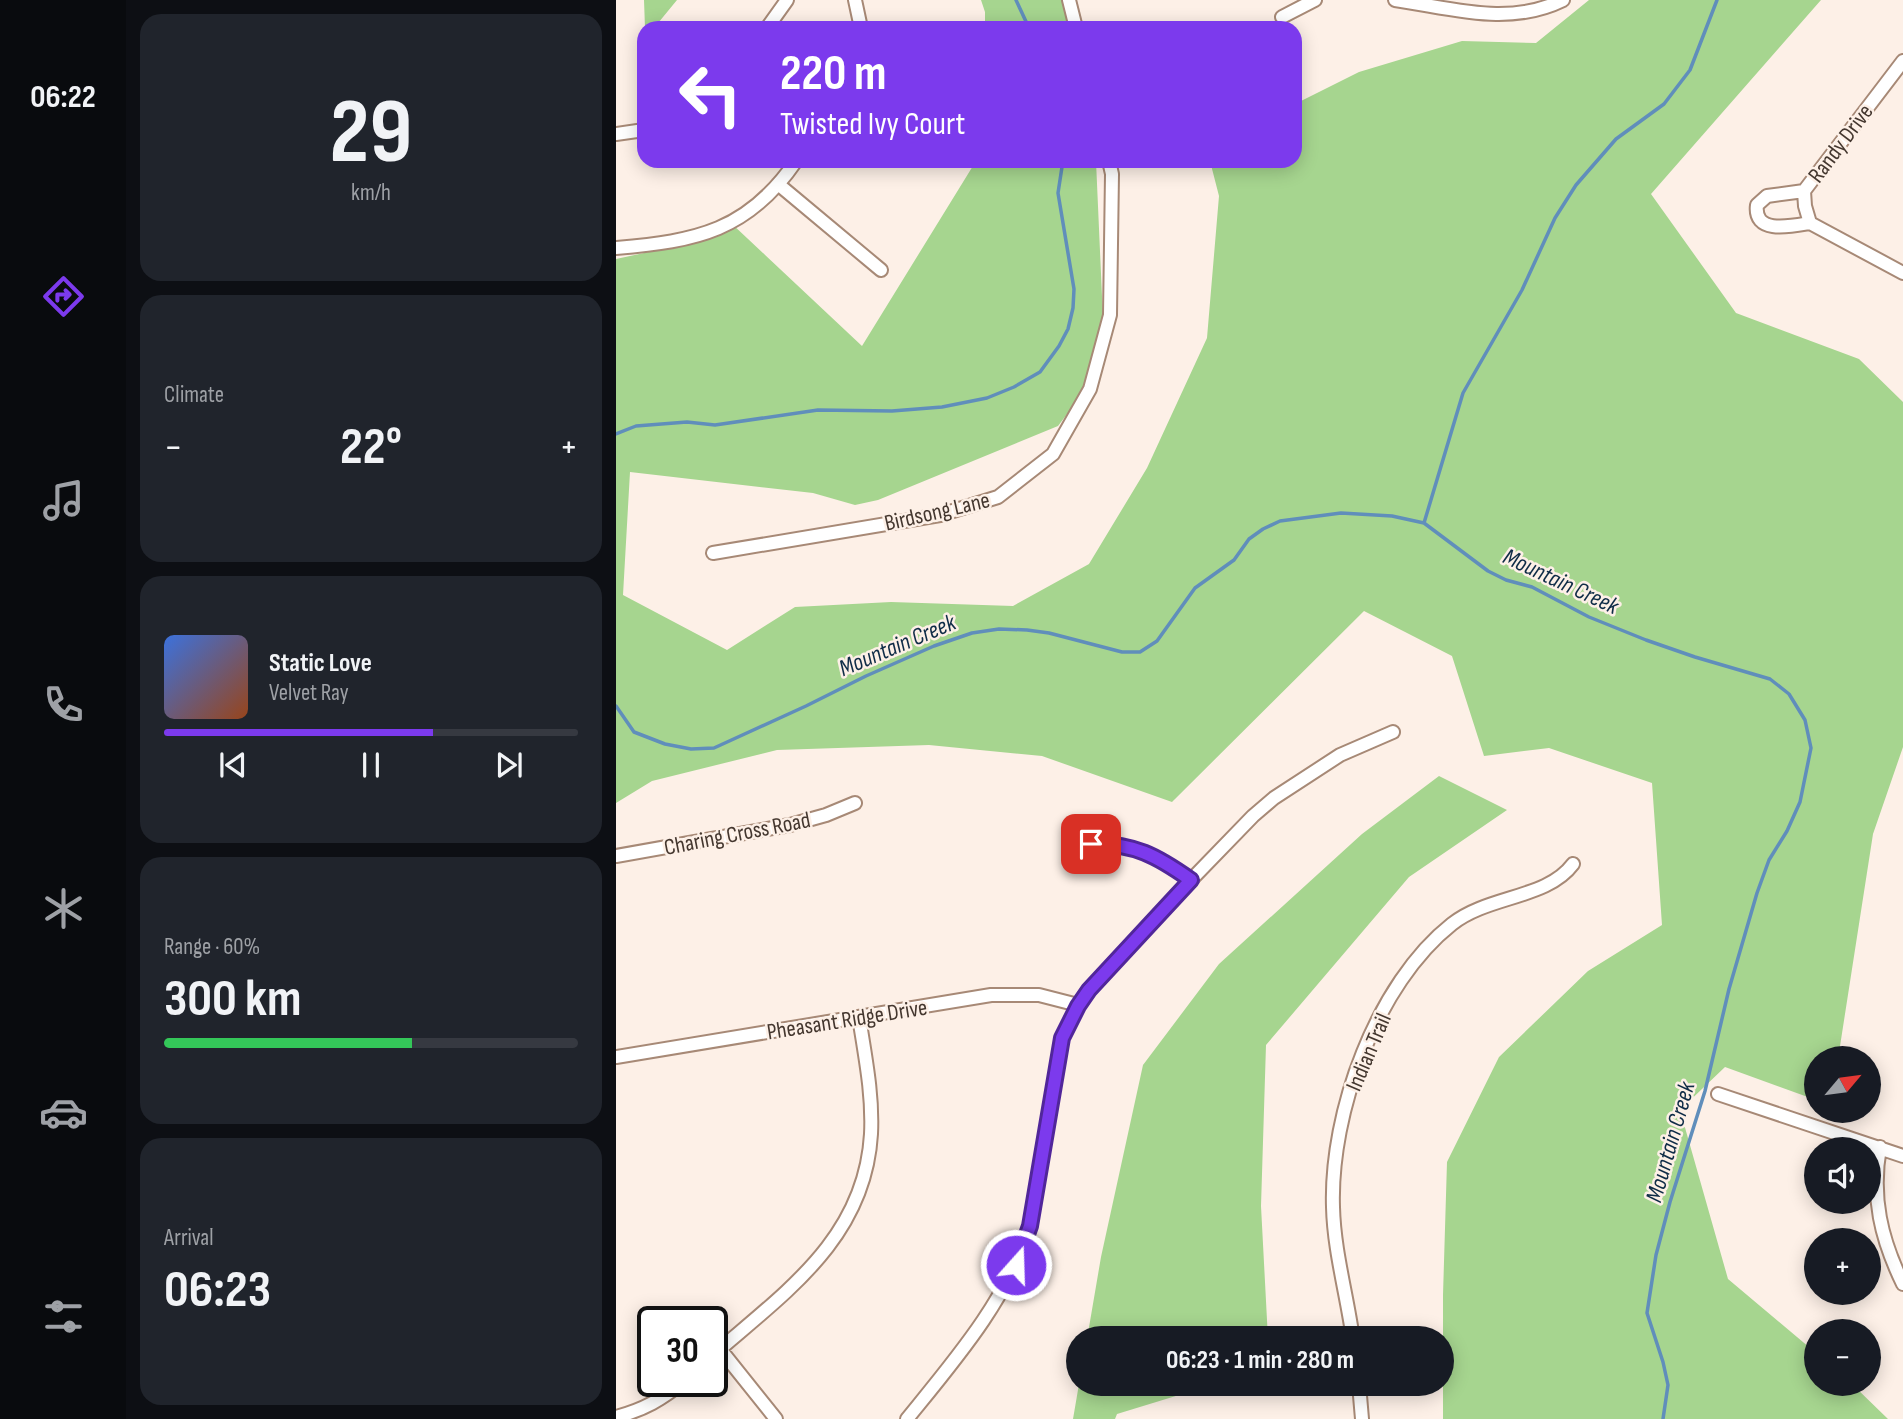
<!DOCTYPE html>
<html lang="en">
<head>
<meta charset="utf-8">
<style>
  :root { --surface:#171b24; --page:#20242c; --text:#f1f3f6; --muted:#9ea1a6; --line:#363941; --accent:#7c3aed }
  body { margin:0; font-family:"Sofia Sans Condensed",sans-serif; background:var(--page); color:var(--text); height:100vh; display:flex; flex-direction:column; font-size:26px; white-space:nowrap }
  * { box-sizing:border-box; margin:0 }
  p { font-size:23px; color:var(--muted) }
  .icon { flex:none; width:38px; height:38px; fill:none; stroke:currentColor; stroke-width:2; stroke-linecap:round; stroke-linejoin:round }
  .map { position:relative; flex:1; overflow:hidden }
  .details { display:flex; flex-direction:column; gap:14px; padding:14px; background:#0d0f14; width:490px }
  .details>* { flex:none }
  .hud { position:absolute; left:21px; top:21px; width:665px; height:147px; border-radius:21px; box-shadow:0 4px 18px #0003; background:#7c3aed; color:#fff; overflow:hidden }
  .needle { width:46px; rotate:61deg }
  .buttons { position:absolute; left:1188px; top:1046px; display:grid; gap:14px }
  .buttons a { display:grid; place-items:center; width:77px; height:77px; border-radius:50%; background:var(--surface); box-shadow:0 4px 18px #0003; font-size:35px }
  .speed { position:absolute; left:21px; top:1306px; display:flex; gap:14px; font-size:35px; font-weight:700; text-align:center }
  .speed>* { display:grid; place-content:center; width:91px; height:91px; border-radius:50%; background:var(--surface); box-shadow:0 4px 18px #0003; line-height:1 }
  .speed .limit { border:4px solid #111; border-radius:10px; background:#fff; color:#111 }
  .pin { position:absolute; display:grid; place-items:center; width:60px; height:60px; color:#fff; margin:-30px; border-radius:14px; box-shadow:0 4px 10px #0006 }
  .me { position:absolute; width:77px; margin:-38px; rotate:20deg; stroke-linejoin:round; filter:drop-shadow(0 0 5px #0008) }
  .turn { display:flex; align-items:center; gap:24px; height:147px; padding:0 28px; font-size:32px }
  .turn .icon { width:91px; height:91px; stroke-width:2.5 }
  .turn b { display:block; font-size:49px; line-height:60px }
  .big { font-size:52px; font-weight:700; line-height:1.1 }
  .details .tile { flex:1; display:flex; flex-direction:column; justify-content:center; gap:10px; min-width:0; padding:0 24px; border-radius:21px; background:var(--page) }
  .details .dial { align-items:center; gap:0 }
  .dial b { font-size:91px; line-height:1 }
  .song { display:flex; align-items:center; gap:21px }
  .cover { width:84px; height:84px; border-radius:10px; background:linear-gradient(135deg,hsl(220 70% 55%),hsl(20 70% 35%)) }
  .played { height:7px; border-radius:4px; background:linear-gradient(90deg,var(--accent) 65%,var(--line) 65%) }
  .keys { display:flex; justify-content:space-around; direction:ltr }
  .heat { display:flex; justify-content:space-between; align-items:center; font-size:38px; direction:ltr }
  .charge { height:10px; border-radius:5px; background:linear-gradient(90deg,#34c759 60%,var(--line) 0) }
  .trip { position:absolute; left:450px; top:1326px; width:388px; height:70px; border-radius:35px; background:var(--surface); box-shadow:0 4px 18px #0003; font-weight:700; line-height:70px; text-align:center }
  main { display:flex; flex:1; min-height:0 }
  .dock { display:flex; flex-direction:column; width:126px; justify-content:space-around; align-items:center; background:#090b0e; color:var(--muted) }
  .dock .icon { width:49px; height:49px }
  .dock .active { color:var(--accent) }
  .dock b { font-size:32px; color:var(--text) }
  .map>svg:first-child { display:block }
</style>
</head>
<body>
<main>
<nav class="dock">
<b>06:22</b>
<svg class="icon active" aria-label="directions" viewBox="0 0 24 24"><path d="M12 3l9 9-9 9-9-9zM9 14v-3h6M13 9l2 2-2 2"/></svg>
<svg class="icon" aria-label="music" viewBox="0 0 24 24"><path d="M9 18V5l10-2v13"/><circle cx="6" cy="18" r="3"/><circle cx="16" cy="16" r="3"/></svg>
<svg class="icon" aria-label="phone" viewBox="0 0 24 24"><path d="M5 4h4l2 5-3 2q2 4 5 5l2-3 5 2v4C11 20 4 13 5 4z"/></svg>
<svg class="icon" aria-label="climate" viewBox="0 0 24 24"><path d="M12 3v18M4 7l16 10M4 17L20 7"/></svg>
<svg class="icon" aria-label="car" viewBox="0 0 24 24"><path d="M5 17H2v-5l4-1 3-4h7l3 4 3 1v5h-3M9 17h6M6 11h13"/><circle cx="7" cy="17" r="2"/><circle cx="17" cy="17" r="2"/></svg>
<svg class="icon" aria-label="filters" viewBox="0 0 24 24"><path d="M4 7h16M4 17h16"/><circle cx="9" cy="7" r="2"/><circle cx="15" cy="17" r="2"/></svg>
</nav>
<section class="details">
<div class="tile dial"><b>29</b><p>km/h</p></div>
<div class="tile"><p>Climate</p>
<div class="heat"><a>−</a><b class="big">22°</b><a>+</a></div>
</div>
<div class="tile">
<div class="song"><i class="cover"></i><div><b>Static Love</b><p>Velvet Ray</p></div></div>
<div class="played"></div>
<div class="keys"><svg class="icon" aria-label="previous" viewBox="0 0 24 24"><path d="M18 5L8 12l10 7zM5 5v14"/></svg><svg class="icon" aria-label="pause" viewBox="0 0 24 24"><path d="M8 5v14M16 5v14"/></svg><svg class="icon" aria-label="next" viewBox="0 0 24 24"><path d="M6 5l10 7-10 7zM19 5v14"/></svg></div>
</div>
<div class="tile"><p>Range · 60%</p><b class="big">300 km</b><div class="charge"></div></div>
<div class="tile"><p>Arrival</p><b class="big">06:23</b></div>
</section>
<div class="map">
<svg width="1287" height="1419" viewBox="0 0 1287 1419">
  <rect width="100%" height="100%" fill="#fdf0e7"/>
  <path fill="#a6d58f" d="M 28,0 L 61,0 L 38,28 L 29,28 Z
    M 365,0 L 455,0 L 460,28 L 369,28 L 369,12 Z
    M 973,0 L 1205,0 L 1035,194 L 1120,313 L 1243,359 L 1287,402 L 1287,747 L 1257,834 L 1222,1059 L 1200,1059 L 1200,1100 L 1109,1067 L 1064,1110 L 1112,1279 L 1200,1353 L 1200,1384 L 1236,1384 L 1272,1419 L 827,1419 L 827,1295 L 831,1162 L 883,1057 L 972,971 L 1046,925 L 1036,783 L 933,748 L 868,756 L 836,656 L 748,611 L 556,802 L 426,756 L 313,745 L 161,750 L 36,781 L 0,803 L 0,259 L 84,241 L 115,223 L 246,346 L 360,161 L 480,161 L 489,364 L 442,426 L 262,500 L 239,505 L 197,493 L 14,472 L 7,595 L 111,650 L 179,607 L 275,602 L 397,606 L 473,564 L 531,468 L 591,338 L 603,196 L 594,161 L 679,161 L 679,104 L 743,72 L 846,41 L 920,43 Z
    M 823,776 L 891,810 L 793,877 L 650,1045 L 645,1206 L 652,1339 L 471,1339 L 485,1257 L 527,1065 L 603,964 L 746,834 Z
    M 463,1384 L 599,1384 L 501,1414 L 499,1419 L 457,1419 Z"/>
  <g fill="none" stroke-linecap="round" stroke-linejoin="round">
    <path stroke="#608ebb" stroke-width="3.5" d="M 400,0 L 413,28
      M 0,434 L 20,426 L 71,422 L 99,425 L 202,410 L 276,411 L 326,407 L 371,398 L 398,387 L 424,372 L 443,346 L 452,329 L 457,308 L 458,289 L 442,193 L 446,167 L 445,161
      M 808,523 L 847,393 L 906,290 L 939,218 L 960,185 L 1000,139 L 1048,104 L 1074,70 L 1101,0
      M 0,706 L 18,732 L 49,744 L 75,749 L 98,748 L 190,706 L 250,676 L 318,646 L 356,633 L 383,629 L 411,630 L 433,633 L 506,652 L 524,652 L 541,641 L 579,588 L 618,560 L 633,539 L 647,529 L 664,521 L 725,513 L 776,516 L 808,523 L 872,571 L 890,580 L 916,587 L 973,617 L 1030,640 L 1079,657 L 1154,679 L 1173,694 L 1189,720 L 1195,748 L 1184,802 L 1171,831 L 1153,860 L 1141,893 L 1113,989 L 1089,1091 L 1054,1202 L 1040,1255 L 1031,1313 L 1047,1362 L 1052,1385 L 1047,1419"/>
    <g stroke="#a78976" stroke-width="16">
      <path id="minor" d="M 239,0 L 245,28
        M 453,0 L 460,28
        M 779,0 C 836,8 892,27 947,0
        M 666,17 L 699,0
        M 151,28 L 171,0
        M 1287,61 L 1188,191 L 1189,206 L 1194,223 L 1287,273
        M 0,134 L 28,130
        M 162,184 L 265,270
        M 1188,191 L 1151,196 L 1141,205 C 1137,235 1176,226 1194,223
        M 0,248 C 81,241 132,231 180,161
        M 97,553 L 324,515 L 382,497 L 437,454 L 474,389 L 494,315 L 496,174 L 493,161
        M 457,844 C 512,843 530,848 575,880
        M 0,856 L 174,825 L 210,815 L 239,803
        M 0,1057 L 375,995 L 423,995 L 462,1005
        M 1102,1094 L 1287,1156
        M 1264,1147 C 1255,1197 1265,1239 1287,1284
        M 737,1339 C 731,1295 718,1251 717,1207 C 714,1113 760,984 836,924 C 873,895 931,899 957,864
        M 104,1349 L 160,1419
        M 96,1356 C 168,1293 249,1239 255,1134 C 257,1094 249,1056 243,1017
        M 743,1384 L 746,1419
        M 0,1417 C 27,1410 47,1399 68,1381
        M 291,1419 C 339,1360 392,1299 414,1226 L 446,1038 L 462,1005 L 473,990 L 575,880 L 637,816 L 658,798 L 724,755 L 777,732"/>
    </g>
    <use href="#minor" stroke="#fff" stroke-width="12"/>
  </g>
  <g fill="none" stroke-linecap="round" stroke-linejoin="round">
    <g stroke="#51269a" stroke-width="18">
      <path id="route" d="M 400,1265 L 414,1226 L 446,1038 L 462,1006 L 473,990 L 575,880 C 541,856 518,843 475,844"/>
    </g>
    <use href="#route" stroke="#7c3aed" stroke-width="12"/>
  </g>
  <g text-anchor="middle" stroke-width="5" stroke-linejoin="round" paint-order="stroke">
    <g font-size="23" fill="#44372f" stroke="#fdf0e7">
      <text transform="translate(1224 143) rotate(-53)" y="8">Randy Drive</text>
      <text transform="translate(321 511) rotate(-13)" y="8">Birdsong Lane</text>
      <text transform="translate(121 833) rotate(-11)" y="8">Charing Cross Road</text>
      <text transform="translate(231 1019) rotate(-9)" y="8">Pheasant Ridge Drive</text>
      <text transform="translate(752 1052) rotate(-67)" y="8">Indian Trail</text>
    </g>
    <g font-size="24" font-style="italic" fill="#0f2c47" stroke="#fdf0e7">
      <text transform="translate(945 581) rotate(25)" y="8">Mountain Creek</text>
      <text transform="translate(281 645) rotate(-23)" y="8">Mountain Creek</text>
      <text transform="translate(1054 1142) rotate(-74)" y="8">Mountain Creek</text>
    </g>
  </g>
</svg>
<div class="buttons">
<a><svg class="needle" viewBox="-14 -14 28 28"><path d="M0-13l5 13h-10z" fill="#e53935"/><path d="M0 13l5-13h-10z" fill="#9ea1a6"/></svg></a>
<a><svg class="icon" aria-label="sound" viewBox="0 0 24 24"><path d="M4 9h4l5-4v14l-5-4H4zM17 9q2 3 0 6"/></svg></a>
<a>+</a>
<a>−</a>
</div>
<div class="speed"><div class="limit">30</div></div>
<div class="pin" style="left:475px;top:844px;background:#d93025"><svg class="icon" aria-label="arrive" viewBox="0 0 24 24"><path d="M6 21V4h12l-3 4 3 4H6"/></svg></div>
<svg class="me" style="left:400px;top:1265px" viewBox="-20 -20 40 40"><circle r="17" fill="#7c3aed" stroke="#fff" stroke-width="3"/><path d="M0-11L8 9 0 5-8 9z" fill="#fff"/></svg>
<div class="trip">06:23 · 1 min · 280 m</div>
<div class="hud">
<div class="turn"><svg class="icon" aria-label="left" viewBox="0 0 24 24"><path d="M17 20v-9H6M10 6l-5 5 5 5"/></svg><div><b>220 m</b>Twisted Ivy Court</div></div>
</div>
</div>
</main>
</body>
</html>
